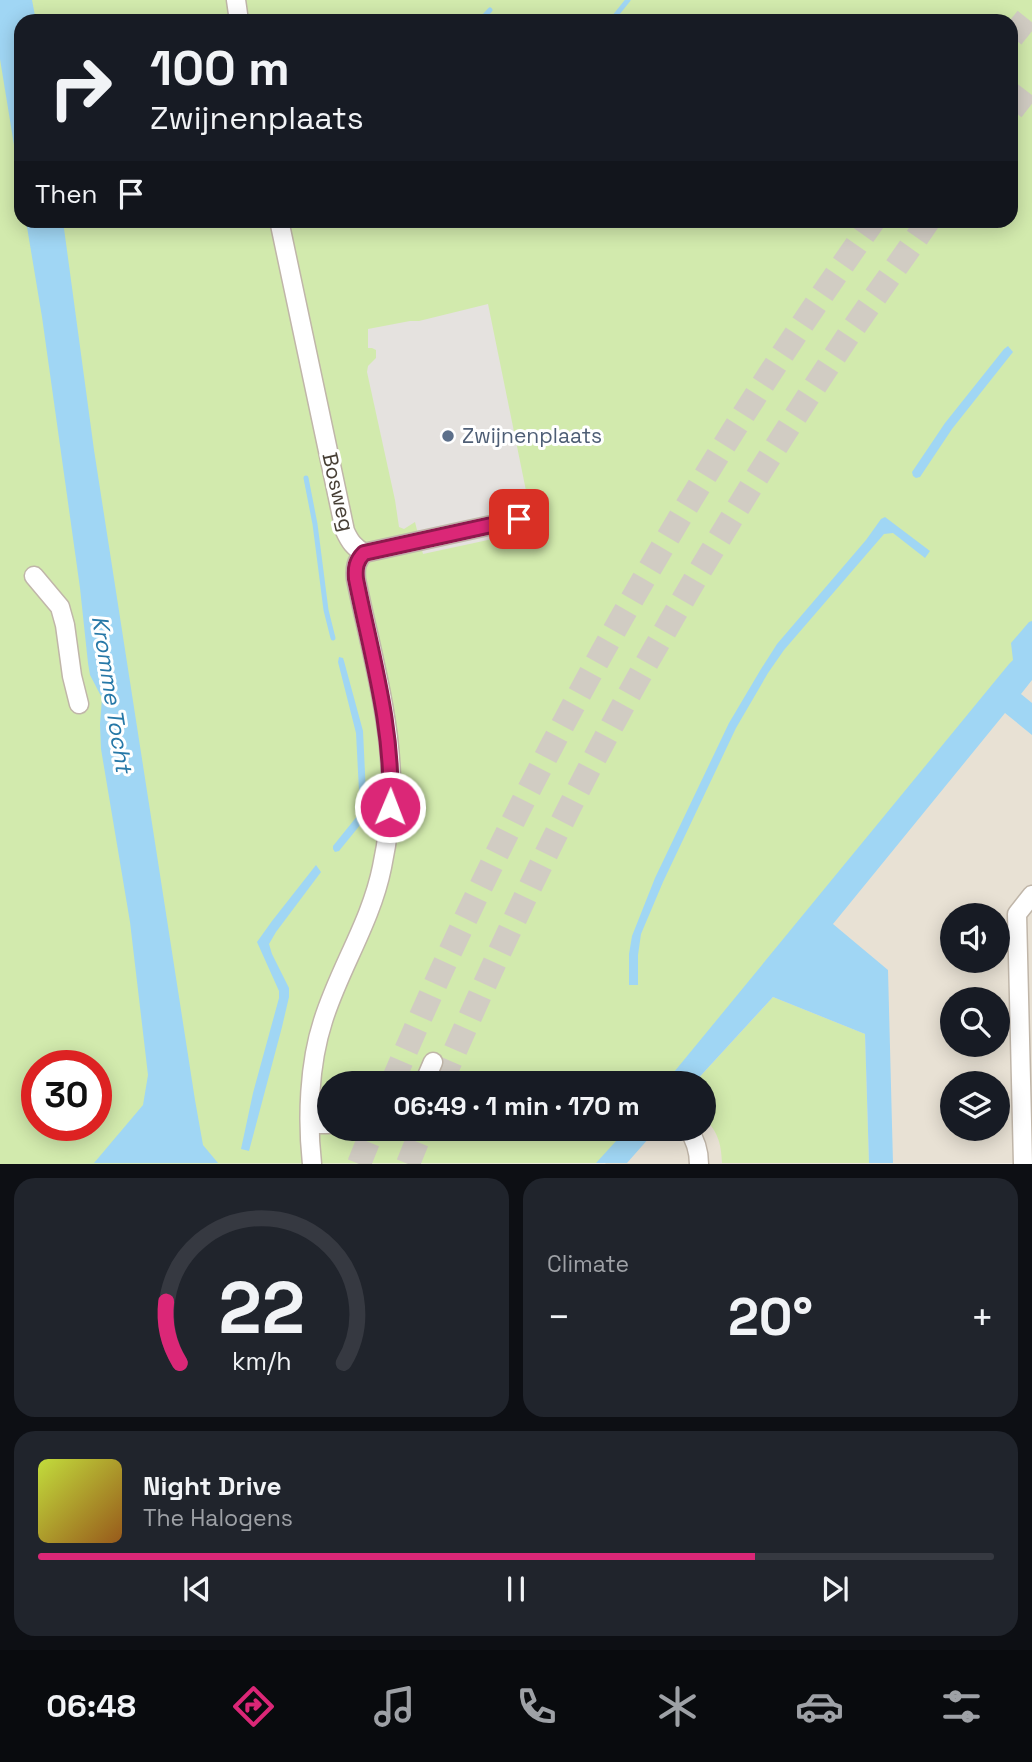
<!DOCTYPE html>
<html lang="en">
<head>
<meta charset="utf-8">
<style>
  :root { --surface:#171b24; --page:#20242c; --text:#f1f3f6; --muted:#9ea1a6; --line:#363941; --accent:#db2777 }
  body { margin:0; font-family:"Space Grotesk",sans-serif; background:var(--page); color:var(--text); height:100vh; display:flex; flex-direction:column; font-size:26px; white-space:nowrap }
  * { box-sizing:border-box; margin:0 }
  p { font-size:23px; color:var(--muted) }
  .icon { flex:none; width:38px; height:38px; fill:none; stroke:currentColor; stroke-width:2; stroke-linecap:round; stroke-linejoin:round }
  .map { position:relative; height:1164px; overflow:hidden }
  .sheet { display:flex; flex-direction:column; gap:14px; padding:14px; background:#0d0f14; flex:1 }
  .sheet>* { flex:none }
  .guide { position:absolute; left:14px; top:14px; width:1004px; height:214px; border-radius:21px; box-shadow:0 4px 18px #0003; background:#171b24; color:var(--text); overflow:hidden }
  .buttons { position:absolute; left:940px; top:903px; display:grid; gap:14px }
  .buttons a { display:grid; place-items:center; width:70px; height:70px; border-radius:50%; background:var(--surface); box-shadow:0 4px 18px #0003; font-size:35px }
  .speed { position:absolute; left:21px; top:1050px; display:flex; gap:14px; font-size:35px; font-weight:700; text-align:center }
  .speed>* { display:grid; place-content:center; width:91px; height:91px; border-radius:50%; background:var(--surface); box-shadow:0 4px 18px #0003; line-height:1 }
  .speed .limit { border:10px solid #d22; background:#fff; color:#111 }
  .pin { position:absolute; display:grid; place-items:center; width:60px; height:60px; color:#fff; margin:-30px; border-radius:14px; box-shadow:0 4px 10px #0006 }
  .me { position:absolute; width:77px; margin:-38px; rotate:1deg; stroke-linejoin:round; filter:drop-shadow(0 0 5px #0008) }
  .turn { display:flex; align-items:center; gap:24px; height:147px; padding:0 21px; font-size:32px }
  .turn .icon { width:91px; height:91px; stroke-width:2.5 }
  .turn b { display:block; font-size:49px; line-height:60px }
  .then { display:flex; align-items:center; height:66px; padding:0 21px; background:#0003; gap:14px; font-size:26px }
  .big { font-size:52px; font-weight:700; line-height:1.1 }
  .sheet .tile { flex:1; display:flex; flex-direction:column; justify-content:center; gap:10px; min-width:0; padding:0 24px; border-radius:21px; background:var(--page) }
  .sheet .dial { align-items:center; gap:0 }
  .dial svg { height:182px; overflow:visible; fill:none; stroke:var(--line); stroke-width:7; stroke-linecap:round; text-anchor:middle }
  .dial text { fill:var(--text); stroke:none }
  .song { display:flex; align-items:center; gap:21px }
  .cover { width:84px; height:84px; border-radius:10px; background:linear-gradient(135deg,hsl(70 70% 55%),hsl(30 70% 35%)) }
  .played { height:7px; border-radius:4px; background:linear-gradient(90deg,var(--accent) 75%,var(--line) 75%) }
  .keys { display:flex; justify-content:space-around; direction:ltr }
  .heat { display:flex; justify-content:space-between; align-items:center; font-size:38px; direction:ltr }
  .sheet .tiles { flex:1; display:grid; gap:14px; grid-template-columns:1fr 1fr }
  .tile:last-child { grid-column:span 2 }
  .trip { position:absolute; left:317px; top:1071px; width:399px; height:70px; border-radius:35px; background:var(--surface); box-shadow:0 4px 18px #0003; font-weight:700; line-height:70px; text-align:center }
  .tabs { display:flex; height:112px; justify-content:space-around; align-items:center; background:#090b0e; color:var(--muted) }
  .tabs .icon { width:49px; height:49px }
  .tabs .current { color:var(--accent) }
  .tabs b { font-size:32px; color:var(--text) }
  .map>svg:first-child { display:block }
</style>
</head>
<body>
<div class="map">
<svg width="1032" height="1164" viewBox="0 0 1032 1164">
  <rect width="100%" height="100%" fill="#f4efe7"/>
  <path fill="#e8e1d4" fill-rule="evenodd" d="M 1032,652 L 1032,1163 L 605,1164 L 636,1129 L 704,1129 L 704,1083 L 677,1083 ZM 952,915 L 998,915 L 998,961 L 952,961 ZM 952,999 L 998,999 L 998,1045 L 952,1045 ZM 952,1083 L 998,1083 L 998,1129 L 952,1129 Z"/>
  <path fill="#d2eaad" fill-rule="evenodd" d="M 0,0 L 1032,0 L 1032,652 L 677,1083 L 329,1083 L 329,1129 L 636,1129 L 605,1163 L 0,1164 ZM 21,21 L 1012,21 L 1012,220 L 21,220 ZM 37,1066 L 96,1066 L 96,1125 L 37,1125 Z
    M 773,997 L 865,1034 L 869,1163 L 722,1163 C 721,1142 718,1133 704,1117 L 704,1083 L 694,1083 Z"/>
  <path fill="#e5e2df" d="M 488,304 L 532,520 L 520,533 L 423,554 L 415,522 L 404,529 L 399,527 L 395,500 L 367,372 L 368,366 L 376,358 L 376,350 L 372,348 L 368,348 L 368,329 L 410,321 L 419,321 Z"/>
  <path fill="#a0d6f4" d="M 0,0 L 32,0 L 36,21 L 21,21 L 21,188 L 0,59 Z
    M 26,221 L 63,221 L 94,450 L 195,1100 L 203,1145 L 218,1163 L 94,1163 L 143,1105 L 148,1075 L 130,922 L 101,749 L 100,724 L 102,698 L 90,675 L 88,663 L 80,588 L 42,317 Z
    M 1008,346 L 1013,352 L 952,429 L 920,477 L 916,478 L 913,476 L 912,472 L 945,423 L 1004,349 Z
    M 885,517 L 930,551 L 925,558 L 893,533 L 884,534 L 784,650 L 768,673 L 736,728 L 663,882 L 641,934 L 638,955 L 638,985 L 629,985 L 629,954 L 632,936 L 655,878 L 729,723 L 761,669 L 777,644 L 866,540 L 881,519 Z
    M 1032,621 L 1032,680 L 1021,694 L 1032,703 L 1032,735 L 1005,713 L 833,924 L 888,970 L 893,1163 L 869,1163 L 865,1034 L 773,997 L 694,1083 L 665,1083 L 1009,664 L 1013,660 L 1011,643 L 1029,622 Z
    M 339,657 L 343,658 L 344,661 L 363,731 L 367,814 L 365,819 L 339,851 L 335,852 L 333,849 L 333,846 L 358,815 L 360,810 L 356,733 L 338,662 Z
    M 316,865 L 321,872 L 276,932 L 269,944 L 272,954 L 289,988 L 289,997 L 282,1027 L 249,1151 L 241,1149 L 253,1093 L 279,998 L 279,991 L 257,942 L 272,921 Z
    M 627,1129 L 657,1129 L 627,1163 L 596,1163 Z"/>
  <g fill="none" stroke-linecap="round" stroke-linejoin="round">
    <path stroke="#a0d6f4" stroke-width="5" d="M 480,21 L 490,10
      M 611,21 L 628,0
      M 306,478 L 315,524 L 326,610 L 333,638"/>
    <path stroke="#d1ccc3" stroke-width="24" stroke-dasharray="24 12" stroke-linecap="butt" d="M 1012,37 L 1032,12
      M 1012,110 L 1032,84
      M 392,1083 C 521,779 683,490 874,220
      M 441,1083 C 507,931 578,781 661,638 C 720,534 784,432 850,333 C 876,295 903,258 929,220
      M 359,1164 L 373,1129
      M 408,1164 L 422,1129"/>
    <g stroke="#c0b6a9" stroke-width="21">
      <path id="minor" d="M 236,0 L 239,21
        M 279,220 L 345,531 C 350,542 354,547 364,553 C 356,561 355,568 356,579 C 369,643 391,718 391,783 C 391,811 388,839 382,867 C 371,922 339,969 323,1021 C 309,1064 307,1119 312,1164
        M 364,553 L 519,519
        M 34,576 L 60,607 L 65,625 L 72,676 L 79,704
        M 424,1083 L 433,1062
        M 310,1124 L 329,1124
        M 688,1129 C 695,1139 699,1151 699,1164
        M 1023,1164 L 1017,914 L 1032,895"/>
    </g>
    <use href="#minor" stroke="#fff" stroke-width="18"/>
  </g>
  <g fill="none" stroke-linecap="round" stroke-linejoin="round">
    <g stroke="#8e194d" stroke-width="18">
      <path id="route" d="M 390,807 C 394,730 371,654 356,579 C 355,568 356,561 364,553 L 519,519"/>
    </g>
    <use href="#route" stroke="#db2777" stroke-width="12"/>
  </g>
  <circle fill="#5c6f8a" stroke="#fff" stroke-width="2.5" cx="448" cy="436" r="7"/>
  <g text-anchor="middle" stroke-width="6" stroke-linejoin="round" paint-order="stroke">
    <g font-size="21" fill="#4e5e75" stroke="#fff" text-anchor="start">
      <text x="462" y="443">Zwijnenplaats</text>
    </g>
    <g font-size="21" fill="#473f35" stroke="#fff">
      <text transform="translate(338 492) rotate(77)" y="7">Bosweg</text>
    </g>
    <g font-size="23" font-style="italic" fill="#2778a7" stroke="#fff">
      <text transform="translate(112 694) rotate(81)" y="8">Kromme Tocht</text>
    </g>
  </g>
</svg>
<div class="buttons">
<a><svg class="icon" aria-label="sound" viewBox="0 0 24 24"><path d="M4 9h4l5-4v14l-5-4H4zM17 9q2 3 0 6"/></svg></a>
<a><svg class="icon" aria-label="search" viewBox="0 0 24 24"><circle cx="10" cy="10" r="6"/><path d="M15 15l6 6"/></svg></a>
<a><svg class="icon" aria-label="layers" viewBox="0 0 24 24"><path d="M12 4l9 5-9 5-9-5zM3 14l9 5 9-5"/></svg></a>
</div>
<div class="speed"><div class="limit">30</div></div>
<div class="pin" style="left:519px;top:519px;background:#d93025"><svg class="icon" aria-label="arrive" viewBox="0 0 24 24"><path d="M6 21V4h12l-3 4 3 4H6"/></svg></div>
<svg class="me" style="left:390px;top:807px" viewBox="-20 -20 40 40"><circle r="17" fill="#db2777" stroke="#fff" stroke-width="3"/><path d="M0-11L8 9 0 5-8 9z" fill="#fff"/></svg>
<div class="trip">06:49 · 1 min · 170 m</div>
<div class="guide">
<div class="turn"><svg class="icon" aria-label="right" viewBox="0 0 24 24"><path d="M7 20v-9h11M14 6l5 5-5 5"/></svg><div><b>100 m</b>Zwijnenplaats</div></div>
<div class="then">Then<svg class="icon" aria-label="arrive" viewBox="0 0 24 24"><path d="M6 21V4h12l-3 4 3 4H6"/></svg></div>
</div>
</div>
<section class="sheet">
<div class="tiles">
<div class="tile dial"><svg viewBox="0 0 100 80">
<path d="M14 69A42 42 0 1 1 86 69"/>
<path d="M14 69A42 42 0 0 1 8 42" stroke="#db2777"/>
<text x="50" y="56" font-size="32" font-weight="700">22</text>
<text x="50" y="72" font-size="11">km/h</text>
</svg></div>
<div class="tile"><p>Climate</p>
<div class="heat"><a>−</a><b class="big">20°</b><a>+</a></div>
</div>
<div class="tile">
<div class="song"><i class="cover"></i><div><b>Night Drive</b><p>The Halogens</p></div></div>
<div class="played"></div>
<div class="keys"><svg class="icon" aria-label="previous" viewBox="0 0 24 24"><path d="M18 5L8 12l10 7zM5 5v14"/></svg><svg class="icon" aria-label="pause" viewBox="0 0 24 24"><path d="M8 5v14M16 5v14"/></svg><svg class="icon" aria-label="next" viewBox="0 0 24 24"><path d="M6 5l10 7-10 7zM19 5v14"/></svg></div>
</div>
</div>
</section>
<nav class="tabs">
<b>06:48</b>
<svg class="icon current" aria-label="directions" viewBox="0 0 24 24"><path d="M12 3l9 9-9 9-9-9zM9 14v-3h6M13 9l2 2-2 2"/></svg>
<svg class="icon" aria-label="music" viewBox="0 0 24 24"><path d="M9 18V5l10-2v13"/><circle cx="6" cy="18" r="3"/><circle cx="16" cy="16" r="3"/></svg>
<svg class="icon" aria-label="phone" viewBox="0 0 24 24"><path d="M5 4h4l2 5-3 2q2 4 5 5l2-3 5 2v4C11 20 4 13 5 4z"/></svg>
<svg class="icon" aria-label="climate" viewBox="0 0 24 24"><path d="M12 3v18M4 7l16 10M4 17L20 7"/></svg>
<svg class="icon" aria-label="car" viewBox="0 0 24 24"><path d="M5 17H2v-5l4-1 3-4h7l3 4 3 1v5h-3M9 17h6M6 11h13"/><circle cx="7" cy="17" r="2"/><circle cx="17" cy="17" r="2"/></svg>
<svg class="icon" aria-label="filters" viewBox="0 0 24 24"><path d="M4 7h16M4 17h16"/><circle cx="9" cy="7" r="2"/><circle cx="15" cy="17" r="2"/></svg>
</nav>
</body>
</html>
